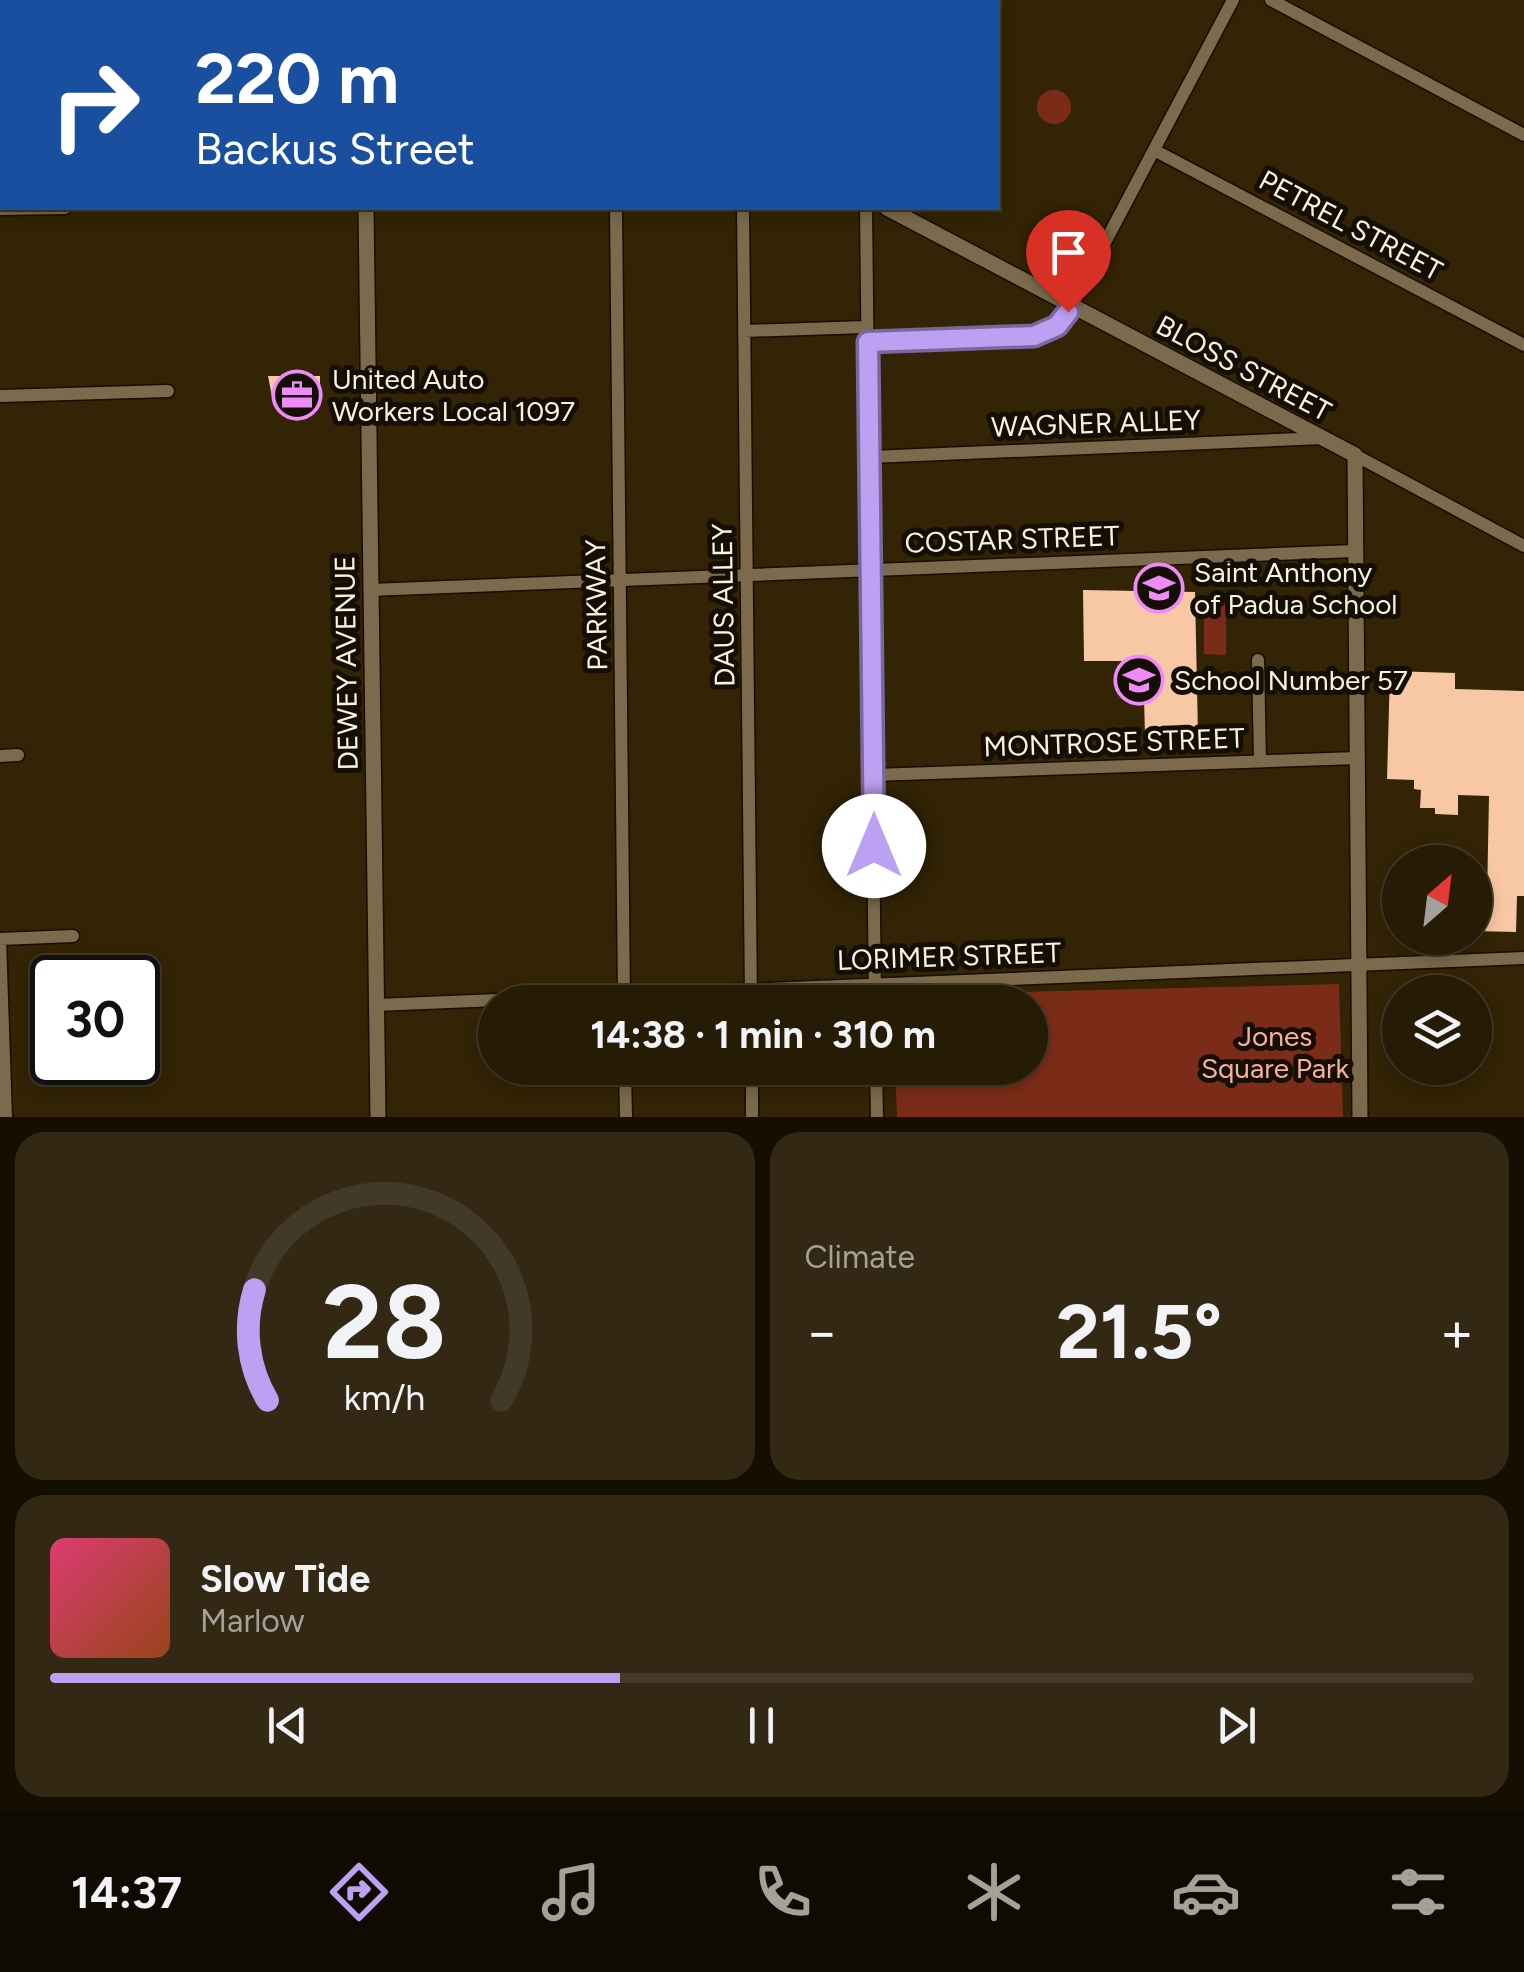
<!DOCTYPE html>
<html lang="en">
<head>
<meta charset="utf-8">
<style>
  :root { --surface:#261b04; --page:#322813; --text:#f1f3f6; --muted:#a4a19a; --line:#423926; --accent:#bca0f2 }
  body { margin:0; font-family:Figtree,sans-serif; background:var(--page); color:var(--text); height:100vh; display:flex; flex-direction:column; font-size:38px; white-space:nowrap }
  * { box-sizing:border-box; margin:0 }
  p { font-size:32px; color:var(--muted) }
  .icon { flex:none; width:55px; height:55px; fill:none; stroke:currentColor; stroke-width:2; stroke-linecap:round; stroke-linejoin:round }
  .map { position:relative; height:1117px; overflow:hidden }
  .sheet { display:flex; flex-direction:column; gap:15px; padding:15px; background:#150f02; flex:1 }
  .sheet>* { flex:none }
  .guide { position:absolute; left:0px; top:0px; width:1000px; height:210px; box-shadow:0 5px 15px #0003,0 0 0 2px var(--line); background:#1a4fa0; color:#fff; overflow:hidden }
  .needle { width:65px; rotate:28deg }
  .tools { position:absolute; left:1382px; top:845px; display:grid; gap:20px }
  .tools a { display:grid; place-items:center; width:110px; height:110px; border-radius:50%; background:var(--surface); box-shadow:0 5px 15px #0003,0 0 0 2px var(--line); font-size:50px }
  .speed { position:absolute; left:30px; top:955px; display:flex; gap:20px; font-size:50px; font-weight:700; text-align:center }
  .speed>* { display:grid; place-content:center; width:130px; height:130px; border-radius:50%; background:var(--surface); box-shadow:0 5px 15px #0003,0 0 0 2px var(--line); line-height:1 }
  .speed .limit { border:5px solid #111; border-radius:15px; background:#fff; color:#111 }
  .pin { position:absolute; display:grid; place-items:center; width:85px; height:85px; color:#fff; margin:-102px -42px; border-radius:50% 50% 50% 0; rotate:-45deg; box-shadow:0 0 10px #0007 }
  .pin .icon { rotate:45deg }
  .me { position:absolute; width:110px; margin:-55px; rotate:0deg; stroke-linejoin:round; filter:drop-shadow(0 0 8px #0008) }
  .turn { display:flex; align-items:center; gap:35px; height:210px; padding:0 30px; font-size:45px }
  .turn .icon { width:130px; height:130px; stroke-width:2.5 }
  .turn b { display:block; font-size:70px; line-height:85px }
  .big { font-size:75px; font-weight:700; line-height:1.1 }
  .sheet .tile { flex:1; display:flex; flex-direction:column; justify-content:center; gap:15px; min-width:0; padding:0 35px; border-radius:30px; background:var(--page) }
  .sheet .dial { align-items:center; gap:0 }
  .dial svg { height:260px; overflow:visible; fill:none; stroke:var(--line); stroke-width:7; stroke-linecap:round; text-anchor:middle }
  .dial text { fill:var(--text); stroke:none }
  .song { display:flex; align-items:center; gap:30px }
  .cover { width:120px; height:120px; border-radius:15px; background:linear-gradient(135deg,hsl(340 70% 55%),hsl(20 70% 35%)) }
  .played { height:10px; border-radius:5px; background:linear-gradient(90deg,var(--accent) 40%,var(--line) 40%) }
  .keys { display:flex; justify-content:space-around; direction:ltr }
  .heat { display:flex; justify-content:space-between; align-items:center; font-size:55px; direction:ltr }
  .sheet .tiles { flex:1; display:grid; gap:15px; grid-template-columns:1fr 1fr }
  .tile:last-child { grid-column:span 2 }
  .trip { position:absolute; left:478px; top:985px; width:570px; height:100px; border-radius:50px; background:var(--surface); box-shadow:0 5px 15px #0003,0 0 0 2px var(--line); font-weight:700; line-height:100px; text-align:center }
  .tab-bar { display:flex; height:160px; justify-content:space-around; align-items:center; background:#0f0b02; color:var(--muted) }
  .tab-bar .icon { width:70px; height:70px }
  .tab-bar .active { color:var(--accent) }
  .tab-bar b { font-size:45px; color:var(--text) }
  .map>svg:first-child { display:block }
</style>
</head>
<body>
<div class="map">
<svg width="1524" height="1117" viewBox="0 0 1524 1117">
  <rect width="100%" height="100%" fill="#322405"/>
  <path fill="#7b2c18" d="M1037 107a17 17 0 1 1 34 0a17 17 0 1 1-34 0Z
    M 1204,602 L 1226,602 L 1226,655 L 1204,654 Z
    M 1339,984 L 1343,1117 L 897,1117 L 895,1068 L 1030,1068 L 1030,1002 L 893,1002 L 893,995 Z"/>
  <path fill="#f8c8a4" d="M 268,376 L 320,376 L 320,401 L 273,402 Z
    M 1083,590 L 1195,592 L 1198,735 L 1145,736 L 1143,661 L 1084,661 Z
    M 1390,671 L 1455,673 L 1455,689 L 1524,691 L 1524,896 L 1517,896 L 1516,932 L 1475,931 L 1475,898 L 1487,898 L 1489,796 L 1458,795 L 1458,815 L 1435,814 L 1435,808 L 1420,808 L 1421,790 L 1414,789 L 1414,780 L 1387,779 Z"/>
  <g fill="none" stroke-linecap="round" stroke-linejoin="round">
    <g stroke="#180d00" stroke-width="15">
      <path id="minor" d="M 1271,0 L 1524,135
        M 1154,150 L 1524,345
        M 616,208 L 624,1000
        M 743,208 L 751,1002
        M 866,208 L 875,1002
        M 0,209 L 65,208
        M 744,331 L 865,327
        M 867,342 L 1034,336 L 1057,326 L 1072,305 L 1233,0
        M 0,396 L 168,391
        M 1355,455 L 1524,546
        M 871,457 L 1323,438
        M 370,590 L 1355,551
        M 1258,660 L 1260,761
        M 0,756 L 18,755
        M 874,775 L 1357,758
        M 0,939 L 6,1117
        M 0,939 L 73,936
        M 376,1005 L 1524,958
        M 625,1068 L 626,1117
        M 752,1068 L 752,1117
        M 876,1068 L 877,1117"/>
    </g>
    <g stroke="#180d00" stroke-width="18">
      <path id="tertiary" d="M 364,0 L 364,2
        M 402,2 L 486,2
        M 0,18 L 2,18
        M 366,208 L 378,1117
        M 887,208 L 1355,455 L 1360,1117"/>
    </g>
    <use href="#minor" stroke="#7b6a4b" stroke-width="12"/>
    <use href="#tertiary" stroke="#7b6a4b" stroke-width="15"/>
  </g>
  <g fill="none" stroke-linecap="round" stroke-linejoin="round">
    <g stroke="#7a689d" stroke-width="25">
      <path id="route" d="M 874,846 L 868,342 L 1034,336 L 1057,326 L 1068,312"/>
    </g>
    <use href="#route" stroke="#bca0f2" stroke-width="18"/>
  </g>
  <defs>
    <g id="office-ring" transform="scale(2.5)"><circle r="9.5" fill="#150e04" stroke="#ee8bf8" stroke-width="1.5"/><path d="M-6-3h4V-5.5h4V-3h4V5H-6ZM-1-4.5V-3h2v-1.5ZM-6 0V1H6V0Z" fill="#ee8bf8"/></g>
    <g id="school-ring" transform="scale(2.5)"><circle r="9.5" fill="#150e04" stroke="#ee8bf8" stroke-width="1.5"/><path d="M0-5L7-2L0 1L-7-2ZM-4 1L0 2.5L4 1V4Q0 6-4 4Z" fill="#ee8bf8"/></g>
  </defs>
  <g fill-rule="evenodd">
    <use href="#office-ring" x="297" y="395"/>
    <use href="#school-ring" x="1159" y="588"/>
    <use href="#school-ring" x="1139" y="680"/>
  </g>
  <g text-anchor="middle" stroke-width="10" stroke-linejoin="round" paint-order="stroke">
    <g font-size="28" fill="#faf1e0" stroke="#150e04">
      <text transform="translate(1351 225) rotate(28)" y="10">PETREL STREET</text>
      <text transform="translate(1244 368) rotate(28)" y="10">BLOSS STREET</text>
      <text transform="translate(1096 423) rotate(-2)" y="10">WAGNER ALLEY</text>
      <text transform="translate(1012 539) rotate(-2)" y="10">COSTAR STREET</text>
      <text transform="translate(596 605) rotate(-91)" y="10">PARKWAY</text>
      <text transform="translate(723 605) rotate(-91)" y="10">DAUS ALLEY</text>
      <text transform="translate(346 663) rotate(-91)" y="10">DEWEY AVENUE</text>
      <text transform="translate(1114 742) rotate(-2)" y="10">MONTROSE STREET</text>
      <text transform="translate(949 956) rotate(-2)" y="10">LORIMER STREET</text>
    </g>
    <g font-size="28" fill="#faf1e0" stroke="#150e04" text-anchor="start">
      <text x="332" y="389">United Auto<tspan x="332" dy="32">Workers Local 1097</tspan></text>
      <text x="1194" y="582">Saint Anthony<tspan x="1194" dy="32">of Padua School</tspan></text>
      <text x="1174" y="690">School Number 57</text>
    </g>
    <g font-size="28" fill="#f8af9c" stroke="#150e04">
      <text x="1275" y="1046">Jones<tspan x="1275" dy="32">Square Park</tspan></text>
    </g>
  </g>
</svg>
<div class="tools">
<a><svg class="needle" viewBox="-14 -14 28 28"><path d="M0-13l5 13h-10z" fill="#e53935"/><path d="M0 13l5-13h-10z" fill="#a4a19a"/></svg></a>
<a><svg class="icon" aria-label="layers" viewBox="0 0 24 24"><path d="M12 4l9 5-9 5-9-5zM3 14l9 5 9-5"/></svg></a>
</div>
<div class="speed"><div class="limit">30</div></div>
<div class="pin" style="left:1068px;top:312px;background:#d93025"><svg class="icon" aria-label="arrive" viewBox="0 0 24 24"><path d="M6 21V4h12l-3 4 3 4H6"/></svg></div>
<svg class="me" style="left:874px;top:846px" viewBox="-20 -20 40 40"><circle r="19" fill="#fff"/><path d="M0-13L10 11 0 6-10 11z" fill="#bca0f2"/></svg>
<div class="trip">14:38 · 1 min · 310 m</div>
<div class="guide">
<div class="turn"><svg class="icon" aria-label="right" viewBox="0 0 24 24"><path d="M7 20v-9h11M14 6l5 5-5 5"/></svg><div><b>220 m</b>Backus Street</div></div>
</div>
</div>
<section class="sheet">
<div class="tiles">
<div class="tile dial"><svg viewBox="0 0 100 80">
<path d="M14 69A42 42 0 1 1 86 69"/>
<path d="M14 69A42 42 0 0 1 10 35" stroke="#bca0f2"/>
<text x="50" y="56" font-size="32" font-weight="700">28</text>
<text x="50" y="72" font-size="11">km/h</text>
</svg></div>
<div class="tile"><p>Climate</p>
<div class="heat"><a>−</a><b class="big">21.5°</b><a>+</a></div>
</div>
<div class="tile">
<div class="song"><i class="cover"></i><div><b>Slow Tide</b><p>Marlow</p></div></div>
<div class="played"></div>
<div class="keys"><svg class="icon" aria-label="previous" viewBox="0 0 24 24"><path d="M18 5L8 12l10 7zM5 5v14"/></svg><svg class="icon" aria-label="pause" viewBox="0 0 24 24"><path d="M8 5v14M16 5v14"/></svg><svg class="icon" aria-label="next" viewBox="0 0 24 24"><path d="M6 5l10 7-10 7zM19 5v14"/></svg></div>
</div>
</div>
</section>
<nav class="tab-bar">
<b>14:37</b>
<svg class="icon active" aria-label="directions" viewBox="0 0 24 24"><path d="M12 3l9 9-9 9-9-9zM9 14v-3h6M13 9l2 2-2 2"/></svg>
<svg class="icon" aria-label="music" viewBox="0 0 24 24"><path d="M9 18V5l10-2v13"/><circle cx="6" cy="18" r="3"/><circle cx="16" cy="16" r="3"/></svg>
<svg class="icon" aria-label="phone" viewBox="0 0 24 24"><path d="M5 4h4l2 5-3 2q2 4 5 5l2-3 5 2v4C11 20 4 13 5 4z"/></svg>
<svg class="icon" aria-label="climate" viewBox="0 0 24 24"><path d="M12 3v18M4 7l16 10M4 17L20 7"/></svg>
<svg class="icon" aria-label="car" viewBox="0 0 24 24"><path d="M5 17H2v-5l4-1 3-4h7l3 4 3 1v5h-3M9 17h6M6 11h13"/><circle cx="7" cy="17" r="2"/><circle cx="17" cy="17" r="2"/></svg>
<svg class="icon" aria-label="filters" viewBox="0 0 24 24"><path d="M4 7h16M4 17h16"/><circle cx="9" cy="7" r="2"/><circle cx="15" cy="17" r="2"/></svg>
</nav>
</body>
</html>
